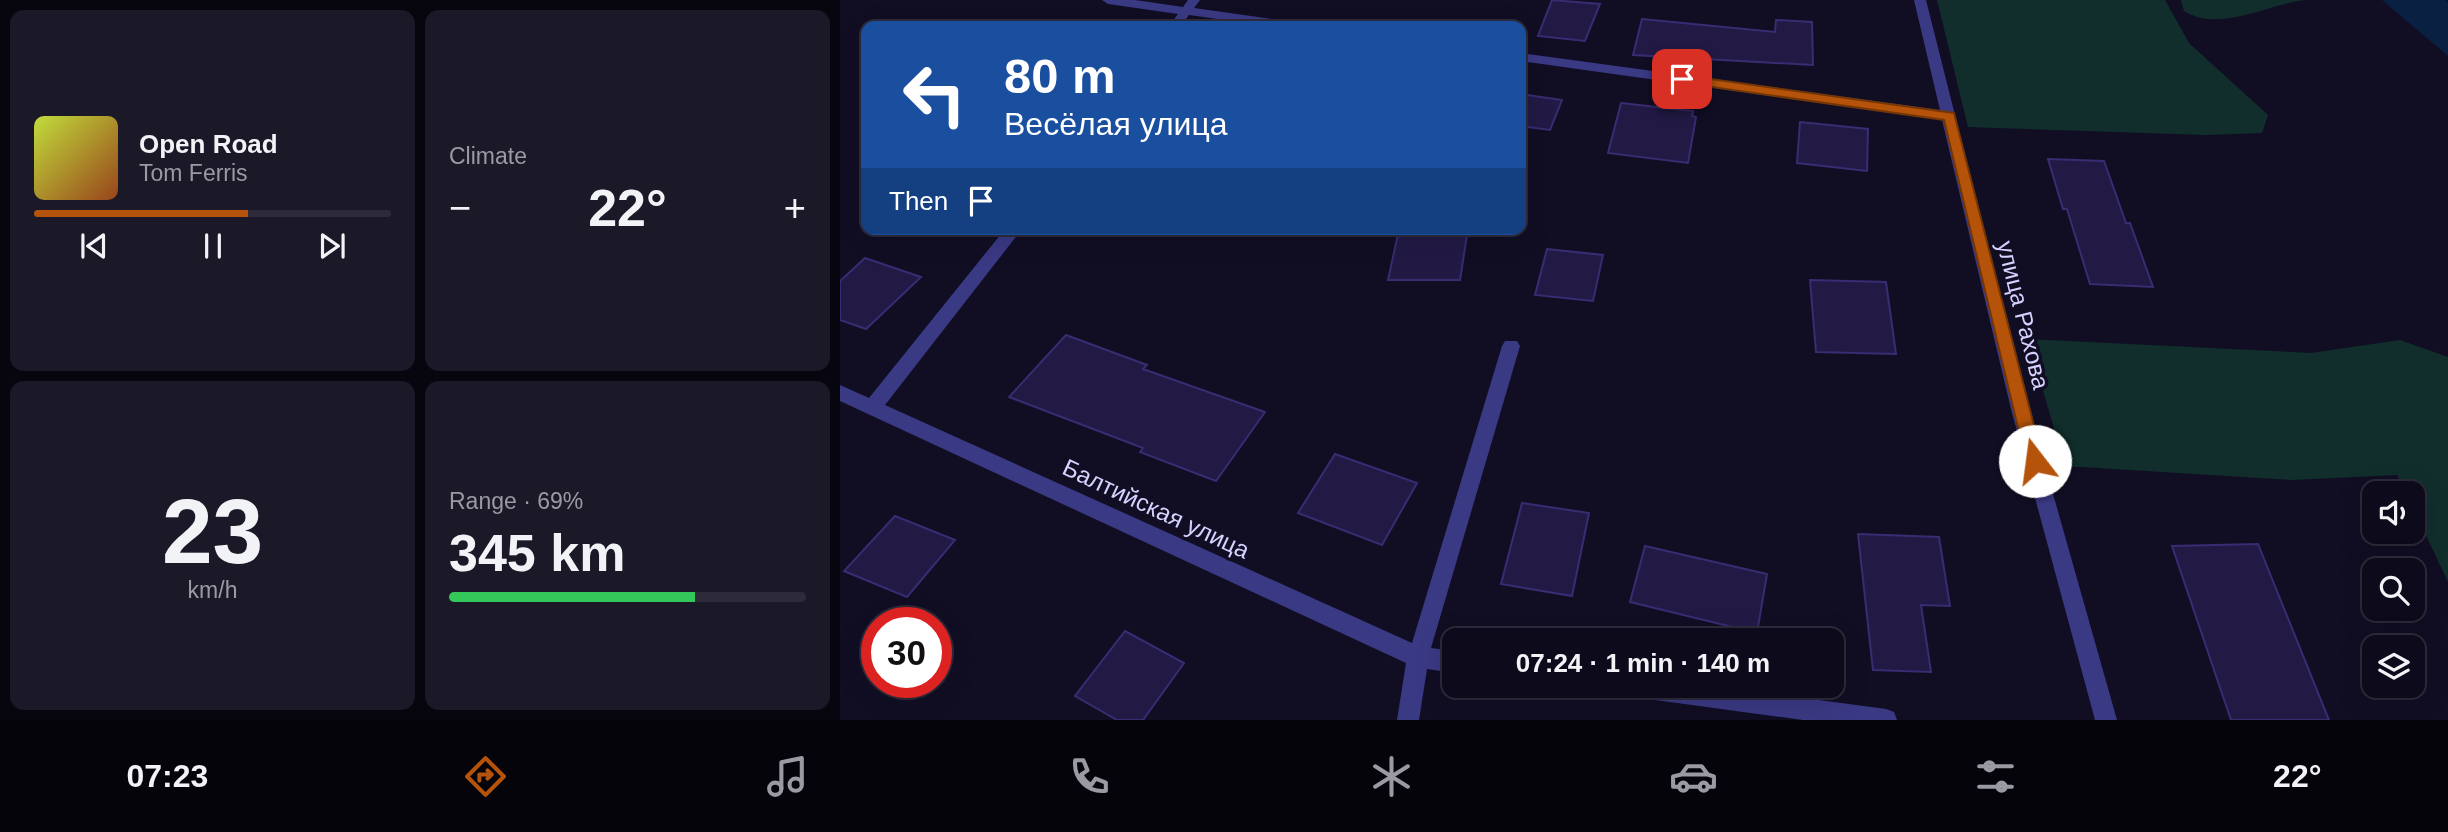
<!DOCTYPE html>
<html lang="en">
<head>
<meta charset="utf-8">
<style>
  :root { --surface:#0d0a1b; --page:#1b1828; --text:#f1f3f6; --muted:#9a9aa3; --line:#2d2b3a; --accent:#b45309 }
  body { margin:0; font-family:Helvetica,sans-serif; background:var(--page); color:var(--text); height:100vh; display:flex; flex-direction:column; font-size:26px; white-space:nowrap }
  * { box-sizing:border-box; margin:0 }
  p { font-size:23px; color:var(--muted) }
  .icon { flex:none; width:38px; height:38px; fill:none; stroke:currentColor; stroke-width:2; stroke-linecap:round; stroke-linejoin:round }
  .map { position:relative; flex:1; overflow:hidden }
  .sheet { display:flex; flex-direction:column; gap:10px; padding:10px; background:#07060f; width:840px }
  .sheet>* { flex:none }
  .hud { position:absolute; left:21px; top:21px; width:665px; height:214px; border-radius:14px; box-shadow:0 7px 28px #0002,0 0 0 2px var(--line); background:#1a4fa0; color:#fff; overflow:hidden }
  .controls { position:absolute; left:1522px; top:481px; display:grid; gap:14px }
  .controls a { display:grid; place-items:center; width:63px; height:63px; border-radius:14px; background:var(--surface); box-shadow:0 7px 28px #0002,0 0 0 2px var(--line); font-size:35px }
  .speed { position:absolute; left:21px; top:607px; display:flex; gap:14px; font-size:35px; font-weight:700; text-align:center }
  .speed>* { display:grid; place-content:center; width:91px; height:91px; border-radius:50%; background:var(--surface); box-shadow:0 7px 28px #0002,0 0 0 2px var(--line); line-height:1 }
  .speed .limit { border:10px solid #d22; background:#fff; color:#111 }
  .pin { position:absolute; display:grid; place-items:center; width:60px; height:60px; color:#fff; margin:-30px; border-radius:14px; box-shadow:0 4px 10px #0006 }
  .me { position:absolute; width:77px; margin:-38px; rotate:345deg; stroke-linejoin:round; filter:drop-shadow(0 0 5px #0008) }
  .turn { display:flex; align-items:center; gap:24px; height:147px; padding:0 28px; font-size:32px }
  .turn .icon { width:91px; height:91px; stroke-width:2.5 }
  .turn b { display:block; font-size:49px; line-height:60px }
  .then { display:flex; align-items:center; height:66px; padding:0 28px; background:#0003; gap:14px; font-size:26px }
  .big { font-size:52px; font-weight:800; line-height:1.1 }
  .sheet .card { flex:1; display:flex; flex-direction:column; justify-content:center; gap:10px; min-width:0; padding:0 24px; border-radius:14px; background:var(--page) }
  .sheet .dial { align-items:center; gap:0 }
  .dial b { font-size:91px; line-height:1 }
  .song { display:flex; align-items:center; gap:21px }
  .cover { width:84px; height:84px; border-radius:10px; background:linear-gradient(135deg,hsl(70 70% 55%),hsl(20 70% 35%)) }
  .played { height:7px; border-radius:4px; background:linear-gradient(90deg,var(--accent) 60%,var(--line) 60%) }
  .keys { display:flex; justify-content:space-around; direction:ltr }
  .heat { display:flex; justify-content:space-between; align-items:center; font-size:38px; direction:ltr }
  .charge { height:10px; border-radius:5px; background:linear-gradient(90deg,#34c759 69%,var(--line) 0) }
  .sheet .tiles { flex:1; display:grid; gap:10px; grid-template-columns:repeat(2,1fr) }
  .trip { position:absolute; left:602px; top:628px; width:402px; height:70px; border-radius:14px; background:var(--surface); box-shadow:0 7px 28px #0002,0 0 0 2px var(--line); font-weight:800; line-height:70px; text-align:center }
  .tab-bar { display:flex; height:112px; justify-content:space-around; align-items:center; background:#05040b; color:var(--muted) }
  .tab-bar .icon { width:49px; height:49px }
  .tab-bar .on { color:var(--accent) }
  .tab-bar b { font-size:32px; color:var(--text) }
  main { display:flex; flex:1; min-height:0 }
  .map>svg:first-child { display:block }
</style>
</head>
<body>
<main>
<section class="sheet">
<div class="tiles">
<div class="card">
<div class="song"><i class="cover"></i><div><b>Open Road</b><p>Tom Ferris</p></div></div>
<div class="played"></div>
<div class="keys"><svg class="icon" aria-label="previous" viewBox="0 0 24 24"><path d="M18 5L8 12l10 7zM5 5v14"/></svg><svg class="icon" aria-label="pause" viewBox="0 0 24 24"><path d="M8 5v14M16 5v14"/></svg><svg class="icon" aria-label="next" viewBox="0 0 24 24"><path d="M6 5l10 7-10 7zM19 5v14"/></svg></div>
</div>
<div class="card"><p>Climate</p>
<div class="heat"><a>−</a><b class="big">22°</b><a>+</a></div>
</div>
<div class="card dial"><b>23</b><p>km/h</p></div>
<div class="card"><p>Range · 69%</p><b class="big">345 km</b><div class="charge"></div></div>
</div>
</section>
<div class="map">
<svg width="1608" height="720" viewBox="0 0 1608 720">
  <rect width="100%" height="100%" fill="#110e24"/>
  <path fill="#112e2c" d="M 1097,0 L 1325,0 L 1349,43 L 1428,115 L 1422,133 L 1367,135 L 1128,127 Z
    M 1341,0 L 1465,0 C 1426,5 1379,33 1344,11 Z
    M 1188,339 L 1471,353 L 1560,340 L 1608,357 L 1608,582 L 1573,508 L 1573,494 L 1566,493 L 1557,475 L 1451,480 L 1225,466 Z"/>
  <path fill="#092042" d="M 1542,0 L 1605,0 L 1608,2 L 1608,56 Z"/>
  <path fill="#221a45" stroke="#382c72" stroke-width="2" d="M 712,0 L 760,4 L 745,41 L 698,36 Z
    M 802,19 L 935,32 L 936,20 L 972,22 L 973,65 L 793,55 Z
    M 681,94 L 722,100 L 710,130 L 681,126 Z
    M 781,103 L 853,111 L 852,116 L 856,117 L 848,163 L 768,153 Z
    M 960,122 L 1028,129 L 1027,171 L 957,163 Z
    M 1208,159 L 1264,161 L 1286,223 L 1290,223 L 1313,287 L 1250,284 L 1227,209 L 1223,209 Z
    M 568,229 L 628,229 L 620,280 L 548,280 L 558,234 L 567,234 Z
    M 707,249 L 763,255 L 753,301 L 695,295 Z
    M 25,258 L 81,277 L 26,329 L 0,320 L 0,281 Z
    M 970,280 L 1046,282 L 1056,354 L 976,352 Z
    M 226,335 L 307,365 L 303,369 L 425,412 L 376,481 L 300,452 L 303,448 L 169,397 Z
    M 495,454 L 577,483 L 542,545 L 458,513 Z
    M 682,503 L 749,513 L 732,596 L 661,584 Z
    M 55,516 L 115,540 L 67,597 L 4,571 Z
    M 1018,534 L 1099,537 L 1110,606 L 1081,605 L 1091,672 L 1033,670 Z
    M 1418,544 L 1489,720 L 1391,720 L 1332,546 Z
    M 805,546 L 927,574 L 917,633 L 790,602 Z
    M 285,631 L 344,663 L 303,720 L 277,720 L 235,696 Z"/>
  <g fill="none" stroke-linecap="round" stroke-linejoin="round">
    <path fill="#3a3984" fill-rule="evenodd" d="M 262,0 L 295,0 L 343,7 L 348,0 L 360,0 L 354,8 L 454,22 L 460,26 L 427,26 L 349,15 L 341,26 L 329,26 L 338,14 L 268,4 Z
      M 1074,0 L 1086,0 L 1189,409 L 1277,720 L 1255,720 L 1171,409 L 1102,120 L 681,61 L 681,53 L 1100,110 Z
      M 165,229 L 182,229 L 45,405 L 572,643 L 662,346 L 665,341 L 677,341 L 680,346 L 591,648 L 614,651 L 614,673 L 587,669 L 579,720 L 557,720 L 566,663 L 0,401 L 0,385 L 29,398 Z
      M 782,686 L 875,686 L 1046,709 L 1054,712 L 1057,720 L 963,720 L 793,697 L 785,694 Z"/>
  </g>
  <path fill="#b45309" stroke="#753606" stroke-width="2" d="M 842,75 L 1114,113 L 1203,461 L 1201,467 L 1195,469 L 1188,467 L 1186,461 L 1104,120 L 837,82 L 837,76 Z"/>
  <g text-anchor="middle" stroke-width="7" stroke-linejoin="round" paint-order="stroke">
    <g font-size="24" fill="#d5d2ff" stroke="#110e24">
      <text transform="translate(1183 315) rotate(76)" y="8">улица Рахова</text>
      <text transform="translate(316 509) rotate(25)" y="8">Балтийская улица</text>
    </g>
  </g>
</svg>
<div class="controls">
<a><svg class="icon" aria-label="sound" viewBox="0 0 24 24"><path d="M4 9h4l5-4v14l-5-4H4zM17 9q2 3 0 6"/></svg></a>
<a><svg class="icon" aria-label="search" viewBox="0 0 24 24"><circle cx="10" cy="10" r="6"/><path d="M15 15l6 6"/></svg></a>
<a><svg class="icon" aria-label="layers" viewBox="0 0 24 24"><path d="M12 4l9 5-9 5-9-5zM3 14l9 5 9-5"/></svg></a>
</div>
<div class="speed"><div class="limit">30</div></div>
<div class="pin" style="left:842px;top:79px;background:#d93025"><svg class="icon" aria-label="arrive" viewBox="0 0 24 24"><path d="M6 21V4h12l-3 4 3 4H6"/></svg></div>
<svg class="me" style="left:1195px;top:461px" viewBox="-20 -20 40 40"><circle r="19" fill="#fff"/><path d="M0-13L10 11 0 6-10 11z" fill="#b45309"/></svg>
<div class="trip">07:24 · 1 min · 140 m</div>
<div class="hud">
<div class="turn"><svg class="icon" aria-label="left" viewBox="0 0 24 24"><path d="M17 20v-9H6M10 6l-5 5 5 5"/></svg><div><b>80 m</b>Весёлая улица</div></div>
<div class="then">Then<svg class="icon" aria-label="arrive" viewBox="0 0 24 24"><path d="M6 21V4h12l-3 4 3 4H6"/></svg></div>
</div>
</div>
</main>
<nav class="tab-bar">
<b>07:23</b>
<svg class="icon on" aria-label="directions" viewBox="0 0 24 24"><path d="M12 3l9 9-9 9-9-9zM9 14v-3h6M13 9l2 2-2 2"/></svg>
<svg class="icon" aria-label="music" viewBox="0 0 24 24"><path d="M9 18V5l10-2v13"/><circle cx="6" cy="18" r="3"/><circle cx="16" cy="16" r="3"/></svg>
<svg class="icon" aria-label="phone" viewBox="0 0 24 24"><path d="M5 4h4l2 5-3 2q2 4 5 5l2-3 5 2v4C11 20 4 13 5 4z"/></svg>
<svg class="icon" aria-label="climate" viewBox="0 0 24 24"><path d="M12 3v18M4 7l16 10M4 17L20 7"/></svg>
<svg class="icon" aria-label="car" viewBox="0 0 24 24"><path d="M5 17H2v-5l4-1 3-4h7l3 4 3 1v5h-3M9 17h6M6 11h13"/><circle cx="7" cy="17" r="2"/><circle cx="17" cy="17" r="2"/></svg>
<svg class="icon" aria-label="filters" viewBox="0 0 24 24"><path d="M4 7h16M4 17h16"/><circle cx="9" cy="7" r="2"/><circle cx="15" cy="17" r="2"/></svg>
<b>22°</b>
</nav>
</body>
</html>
